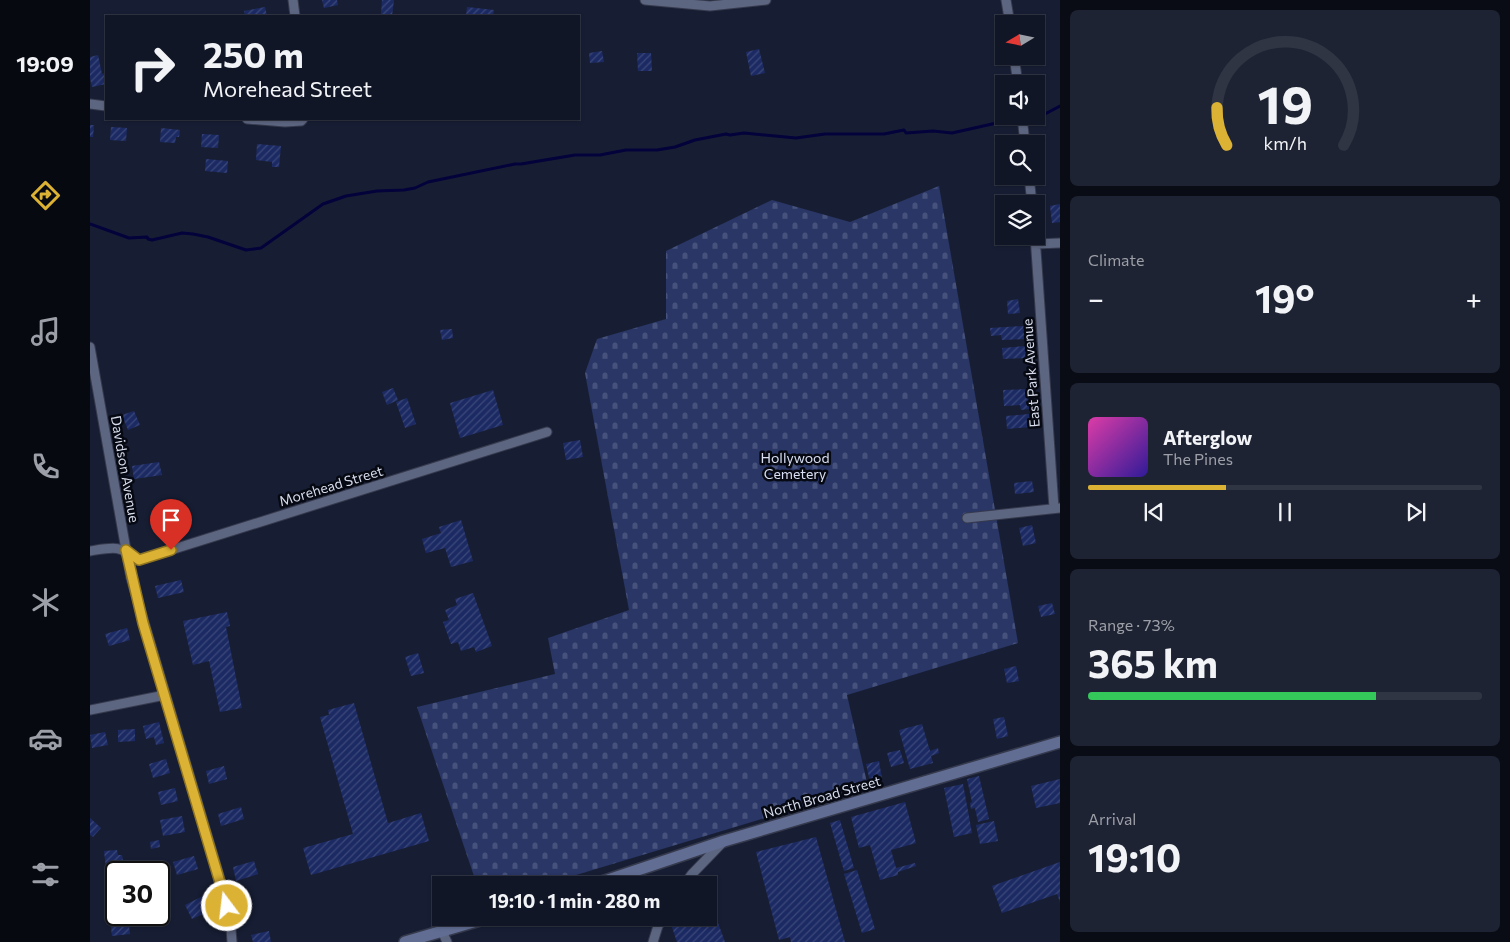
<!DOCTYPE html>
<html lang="en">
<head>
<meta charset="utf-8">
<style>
  :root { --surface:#111627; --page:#1e2333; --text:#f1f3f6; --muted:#9c9fa7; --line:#303544; --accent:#dbb233 }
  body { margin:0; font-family:Commissioner,sans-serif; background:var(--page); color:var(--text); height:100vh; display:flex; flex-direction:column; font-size:19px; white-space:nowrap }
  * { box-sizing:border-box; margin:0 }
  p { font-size:16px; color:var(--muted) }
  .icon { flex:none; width:28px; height:28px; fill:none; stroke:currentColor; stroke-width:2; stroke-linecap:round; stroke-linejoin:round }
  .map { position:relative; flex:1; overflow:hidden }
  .side { display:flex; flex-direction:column; gap:10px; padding:10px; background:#090c15; width:450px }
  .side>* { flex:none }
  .banner { position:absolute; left:15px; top:15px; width:475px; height:105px; border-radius:0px; box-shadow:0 1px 4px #0004,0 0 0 1px var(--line); background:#111627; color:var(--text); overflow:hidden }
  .needle { width:32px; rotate:260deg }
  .buttons { position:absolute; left:905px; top:15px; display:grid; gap:10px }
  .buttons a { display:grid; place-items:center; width:50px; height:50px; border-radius:0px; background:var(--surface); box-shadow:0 1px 4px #0004,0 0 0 1px var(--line); font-size:25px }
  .speed { position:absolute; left:15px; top:861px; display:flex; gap:10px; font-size:25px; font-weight:700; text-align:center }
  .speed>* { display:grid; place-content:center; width:65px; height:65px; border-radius:50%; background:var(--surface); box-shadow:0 1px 4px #0004,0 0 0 1px var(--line); line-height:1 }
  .speed .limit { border:2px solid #111; border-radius:8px; background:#fff; color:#111 }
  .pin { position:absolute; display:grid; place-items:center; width:42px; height:42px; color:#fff; margin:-51px -21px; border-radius:50% 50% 50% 0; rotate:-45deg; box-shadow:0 0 5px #0007 }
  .pin .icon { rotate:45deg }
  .me { position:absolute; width:55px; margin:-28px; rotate:345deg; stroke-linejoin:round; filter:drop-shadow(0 0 4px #0008) }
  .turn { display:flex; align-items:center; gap:18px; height:105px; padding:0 15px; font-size:22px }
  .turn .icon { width:65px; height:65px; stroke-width:2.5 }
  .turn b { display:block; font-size:35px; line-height:42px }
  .big { font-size:38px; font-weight:700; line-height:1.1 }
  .side .card { flex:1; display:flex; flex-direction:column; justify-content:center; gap:8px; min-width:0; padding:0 18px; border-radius:8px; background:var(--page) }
  .side .dial { align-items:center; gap:0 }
  .dial svg { height:130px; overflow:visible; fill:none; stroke:var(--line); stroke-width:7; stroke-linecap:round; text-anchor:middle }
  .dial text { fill:var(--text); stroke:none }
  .song { display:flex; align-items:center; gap:15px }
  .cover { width:60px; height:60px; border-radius:8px; background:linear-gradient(135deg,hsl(320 70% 55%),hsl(250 70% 35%)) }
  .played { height:5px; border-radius:2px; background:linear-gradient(90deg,var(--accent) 35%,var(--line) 35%) }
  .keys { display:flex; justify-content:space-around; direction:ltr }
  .heat { display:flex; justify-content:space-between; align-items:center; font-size:28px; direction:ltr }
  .charge { height:8px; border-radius:4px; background:linear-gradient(90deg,#34c759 73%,var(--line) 0) }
  .trip { position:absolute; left:342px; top:876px; width:285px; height:50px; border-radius:0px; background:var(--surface); box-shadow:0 1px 4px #0004,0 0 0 1px var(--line); font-weight:700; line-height:50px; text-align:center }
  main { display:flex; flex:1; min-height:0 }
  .dock { display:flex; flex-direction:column; width:90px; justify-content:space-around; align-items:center; background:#070910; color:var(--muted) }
  .dock .icon { width:35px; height:35px }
  .dock .selected { color:var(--accent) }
  .dock b { font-size:22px; color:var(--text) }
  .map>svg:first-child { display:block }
</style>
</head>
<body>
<main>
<nav class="dock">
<b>19:09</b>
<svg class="icon selected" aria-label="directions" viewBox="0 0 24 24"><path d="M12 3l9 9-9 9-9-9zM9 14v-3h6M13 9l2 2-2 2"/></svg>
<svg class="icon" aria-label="music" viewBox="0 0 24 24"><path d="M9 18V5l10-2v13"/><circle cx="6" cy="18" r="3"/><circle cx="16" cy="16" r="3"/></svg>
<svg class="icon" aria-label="phone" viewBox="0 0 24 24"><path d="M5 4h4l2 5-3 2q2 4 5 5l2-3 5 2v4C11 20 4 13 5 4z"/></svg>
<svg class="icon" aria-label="climate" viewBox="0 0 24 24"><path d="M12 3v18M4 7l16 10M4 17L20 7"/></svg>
<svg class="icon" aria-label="car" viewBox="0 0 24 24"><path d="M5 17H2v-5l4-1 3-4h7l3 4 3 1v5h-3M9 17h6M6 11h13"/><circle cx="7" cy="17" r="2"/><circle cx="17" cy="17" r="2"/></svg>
<svg class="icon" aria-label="filters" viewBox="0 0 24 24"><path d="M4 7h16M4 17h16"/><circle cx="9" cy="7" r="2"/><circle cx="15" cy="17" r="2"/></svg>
</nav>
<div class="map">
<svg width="970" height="942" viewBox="0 0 970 942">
  <defs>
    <pattern id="cemetery-stones" width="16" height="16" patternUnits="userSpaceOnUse" patternTransform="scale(1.25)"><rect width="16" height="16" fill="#293666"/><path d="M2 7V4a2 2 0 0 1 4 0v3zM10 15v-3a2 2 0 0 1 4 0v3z" fill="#47527c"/></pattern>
    <pattern id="building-hatch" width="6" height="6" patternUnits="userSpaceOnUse" patternTransform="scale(1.25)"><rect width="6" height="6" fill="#1c2a64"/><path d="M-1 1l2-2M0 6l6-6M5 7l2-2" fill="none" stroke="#3c487a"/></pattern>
  </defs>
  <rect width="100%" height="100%" fill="#171e34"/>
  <path fill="url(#cemetery-stones)" d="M 849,186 L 928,643 L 757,695 L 778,787 L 453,885 L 387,885 L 327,707 L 465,674 L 458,638 L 539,610 L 495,373 L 507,339 L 576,319 L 576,251 L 682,200 L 760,222 Z"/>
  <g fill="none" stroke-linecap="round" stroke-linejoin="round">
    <path stroke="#04023a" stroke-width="3" d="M 946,116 L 953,115 L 970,106
      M 940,117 L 946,116
      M 0,224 L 39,238 L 57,237 L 58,239 L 62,240 L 92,233 L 103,234 L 118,237 L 156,250 L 171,248 L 233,204 L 256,196 L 287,191 L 314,190 L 325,188 L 338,182 L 425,164 L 431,164 L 485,155 L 510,155 L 536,150 L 567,150 L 585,147 L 605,140 L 636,134 L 640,135 L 654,133 L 706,138 L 735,134 L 794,134 L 814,130 L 816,133 L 843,131 L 862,133 L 911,122 L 914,120 L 928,119"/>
  </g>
  <path fill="url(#building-hatch)" d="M 232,0 L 247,0 L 248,5 L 234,8 Z
    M 292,0 L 304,0 L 302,16 L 291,14 Z
    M 175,7 L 177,16 L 155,16 L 154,11 Z
    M 377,7 L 404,10 L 403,16 L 376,16 Z
    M 669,49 L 675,73 L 661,76 L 656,52 Z
    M 512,51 L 514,62 L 500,63 L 499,53 Z
    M 547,53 L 561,53 L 562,71 L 548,71 Z
    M 8,55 L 12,74 L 15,73 L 16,84 L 2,87 L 0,78 L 0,57 Z
    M 0,125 L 4,125 L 3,137 L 0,137 Z
    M 21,127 L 37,128 L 36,141 L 20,140 Z
    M 71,128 L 90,130 L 89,137 L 86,137 L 85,143 L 70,142 Z
    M 112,134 L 129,135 L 128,148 L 111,147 Z
    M 167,144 L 191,146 L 189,167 L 182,167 L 182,162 L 166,160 Z
    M 116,159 L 138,161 L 137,173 L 115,171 Z
    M 970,204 L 970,222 L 962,223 L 960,206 Z
    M 928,299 L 930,313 L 918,314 L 917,301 Z
    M 934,326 L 935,339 L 912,340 L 911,335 L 901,336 L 900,328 Z
    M 362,329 L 363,338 L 352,340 L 350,330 Z
    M 936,346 L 936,358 L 913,359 L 912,348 Z
    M 303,388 L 308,400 L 297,405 L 292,392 Z
    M 938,389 L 939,409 L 931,410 L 930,405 L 914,406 L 913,390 Z
    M 403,390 L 413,425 L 370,438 L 360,403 Z
    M 317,398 L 326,424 L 315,428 L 306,402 Z
    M 44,411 L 50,425 L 38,430 L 32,415 Z
    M 939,414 L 940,427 L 917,429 L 916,416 Z
    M 490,440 L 493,457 L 476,460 L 473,443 Z
    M 69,462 L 72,475 L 44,479 L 42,466 Z
    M 942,481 L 944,492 L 925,494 L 924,483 Z
    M 371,520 L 383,561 L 361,567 L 355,548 L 336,553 L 332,539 L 351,533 L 349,527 Z
    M 942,525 L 946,543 L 933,546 L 929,528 Z
    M 91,580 L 94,592 L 68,598 L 65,586 Z
    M 383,593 L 402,646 L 386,652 L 384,647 L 371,651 L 368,642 L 361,644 L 353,622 L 359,620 L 355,610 L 367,605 L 365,599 Z
    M 962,603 L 965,614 L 951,617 L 948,606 Z
    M 137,612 L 140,626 L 136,627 L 152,708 L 130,712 L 119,661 L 103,665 L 93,621 Z
    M 37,628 L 40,640 L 19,646 L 15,634 Z
    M 328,653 L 334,673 L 321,676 L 315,657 Z
    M 926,666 L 929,681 L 917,683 L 914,669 Z
    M 264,703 L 298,823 L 331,813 L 339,841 L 221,875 L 213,848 L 263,834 L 230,717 L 239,715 L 238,710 Z
    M 914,717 L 918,736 L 907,739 L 903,719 Z
    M 69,722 L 74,743 L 66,745 L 64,737 L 56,739 L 53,726 Z
    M 832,724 L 840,751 L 848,748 L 849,753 L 841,756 L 843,763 L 820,769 L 809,730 Z
    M 45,729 L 45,741 L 28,742 L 28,730 Z
    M 15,732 L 18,745 L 2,748 L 0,735 Z
    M 810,750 L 814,763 L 801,767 L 797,753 Z
    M 76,759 L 80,773 L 63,778 L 59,764 Z
    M 789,761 L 792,779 L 780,782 L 776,764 Z
    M 134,766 L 137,779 L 119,784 L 116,771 Z
    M 889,776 L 899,819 L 888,822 L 885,808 L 881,809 L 880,803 L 882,802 L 877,779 Z
    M 970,779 L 970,803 L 946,808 L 941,786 Z
    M 873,784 L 882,833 L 864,837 L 854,788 Z
    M 85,788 L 88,801 L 71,805 L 68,792 Z
    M 815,802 L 826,843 L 801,850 L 806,868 L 825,863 L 826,866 L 808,872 L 808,875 L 790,880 L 780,845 L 769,848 L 761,817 Z
    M 151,807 L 154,819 L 131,826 L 128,814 Z
    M 92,816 L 95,832 L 73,836 L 70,820 Z
    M 0,818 L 11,828 L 3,837 L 0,835 Z
    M 750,820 L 764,868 L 754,871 L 740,823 Z
    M 904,821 L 908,841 L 890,844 L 886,825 Z
    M 726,837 L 755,942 L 701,942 L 700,937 L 689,940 L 666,852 Z
    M 69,840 L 70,847 L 61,849 L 60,842 Z
    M 27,850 L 28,855 L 32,855 L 34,866 L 16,869 L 14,851 Z
    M 104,856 L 108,869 L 87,875 L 83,862 Z
    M 164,861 L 168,874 L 146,881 L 143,867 Z
    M 970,862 L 970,902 L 967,894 L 912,913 L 902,886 Z
    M 767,870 L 785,929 L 772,933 L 754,874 Z
    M 26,887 L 26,905 L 18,906 L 16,889 Z
    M 115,895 L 122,910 L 102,919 L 95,905 Z
    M 624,912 L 635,942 L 587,942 L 582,927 L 609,918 L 619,918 L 619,914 Z
    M 38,916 L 40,934 L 22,936 L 20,919 Z
    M 179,931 L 181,942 L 163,942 L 161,935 Z"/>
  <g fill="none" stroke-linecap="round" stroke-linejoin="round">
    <g stroke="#363a4d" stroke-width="11">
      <path id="street" d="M 203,0 L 205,16
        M 555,0 L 620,6 L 676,0
        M 916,0 L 920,24
        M 924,56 L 928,84
        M 0,104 L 16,106
        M 932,116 L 935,144
        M 157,119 L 195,122 L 211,121 L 213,119
        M 939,176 L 942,204
        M 945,236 L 964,508
        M 946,244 L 970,243
        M 0,347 L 41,578 L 135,896 L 140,916 L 142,942
        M 877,518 L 970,508
        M 0,551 C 25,547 28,545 49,560 L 457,432
        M 0,710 L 75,695
        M 594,885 L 602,874 L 632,843
        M 352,931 L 357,942
        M 563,942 L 568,926 L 573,918"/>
    </g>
    <g stroke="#363a4d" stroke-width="14">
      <path id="secondary" d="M 503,885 L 634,841 L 970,742
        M 315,942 L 397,918"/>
    </g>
    <use href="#street" stroke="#5d6681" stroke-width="9"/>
    <use href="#secondary" stroke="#616d93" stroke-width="11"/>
  </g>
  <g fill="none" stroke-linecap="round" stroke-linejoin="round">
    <g stroke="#8e7421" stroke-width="12">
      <path id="route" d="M 81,550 L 49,560 L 36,550 L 53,623 L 137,906"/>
    </g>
    <use href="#route" stroke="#dbb233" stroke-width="9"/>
  </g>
  <g text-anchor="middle" stroke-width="5" stroke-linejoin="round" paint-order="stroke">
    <g font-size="14" fill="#d6dbeb" stroke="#060912">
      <text transform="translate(941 373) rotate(-94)" y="5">East Park Avenue</text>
      <text transform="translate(35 469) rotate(80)" y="5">Davidson Avenue</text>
      <text transform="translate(241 486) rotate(-17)" y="5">Morehead Street</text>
      <text transform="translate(732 797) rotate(-16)" y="5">North Broad Street</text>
    </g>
    <g font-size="14" fill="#d9e0f3" stroke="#060912">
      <text x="705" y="463">Hollywood<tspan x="705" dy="16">Cemetery</tspan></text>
    </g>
  </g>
</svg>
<div class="buttons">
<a><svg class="needle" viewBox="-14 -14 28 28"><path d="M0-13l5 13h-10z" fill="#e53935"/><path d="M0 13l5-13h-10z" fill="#9c9fa7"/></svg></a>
<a><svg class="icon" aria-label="sound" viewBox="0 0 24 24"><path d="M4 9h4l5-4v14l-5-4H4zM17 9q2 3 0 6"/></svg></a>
<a><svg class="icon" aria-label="search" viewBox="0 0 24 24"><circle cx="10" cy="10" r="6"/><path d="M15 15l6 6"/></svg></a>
<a><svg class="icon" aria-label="layers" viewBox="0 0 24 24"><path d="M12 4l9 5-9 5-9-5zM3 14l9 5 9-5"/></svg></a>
</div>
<div class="speed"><div class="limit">30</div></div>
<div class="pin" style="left:81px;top:550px;background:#d93025"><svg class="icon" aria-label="arrive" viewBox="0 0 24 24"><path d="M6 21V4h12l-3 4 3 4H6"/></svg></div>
<svg class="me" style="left:137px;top:906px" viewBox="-20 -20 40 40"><circle r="17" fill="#dbb233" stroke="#fff" stroke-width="3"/><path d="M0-11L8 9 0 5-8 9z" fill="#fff"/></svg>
<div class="trip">19:10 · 1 min · 280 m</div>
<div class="banner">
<div class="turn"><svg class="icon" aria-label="right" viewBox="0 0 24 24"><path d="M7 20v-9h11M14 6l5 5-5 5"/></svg><div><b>250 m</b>Morehead Street</div></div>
</div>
</div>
<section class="side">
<div class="card dial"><svg viewBox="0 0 100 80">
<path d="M14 69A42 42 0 1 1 86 69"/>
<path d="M14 69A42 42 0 0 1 8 46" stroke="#dbb233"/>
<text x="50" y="56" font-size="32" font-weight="700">19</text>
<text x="50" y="72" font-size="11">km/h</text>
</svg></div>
<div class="card"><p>Climate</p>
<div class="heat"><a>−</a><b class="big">19°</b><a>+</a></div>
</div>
<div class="card">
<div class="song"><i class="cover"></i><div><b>Afterglow</b><p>The Pines</p></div></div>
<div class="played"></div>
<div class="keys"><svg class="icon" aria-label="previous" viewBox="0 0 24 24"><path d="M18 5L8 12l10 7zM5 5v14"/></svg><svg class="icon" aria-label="pause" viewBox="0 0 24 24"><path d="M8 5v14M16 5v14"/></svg><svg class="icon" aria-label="next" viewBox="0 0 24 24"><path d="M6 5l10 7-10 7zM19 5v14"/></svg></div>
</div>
<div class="card"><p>Range · 73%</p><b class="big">365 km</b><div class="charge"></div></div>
<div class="card"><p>Arrival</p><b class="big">19:10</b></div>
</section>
</main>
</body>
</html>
